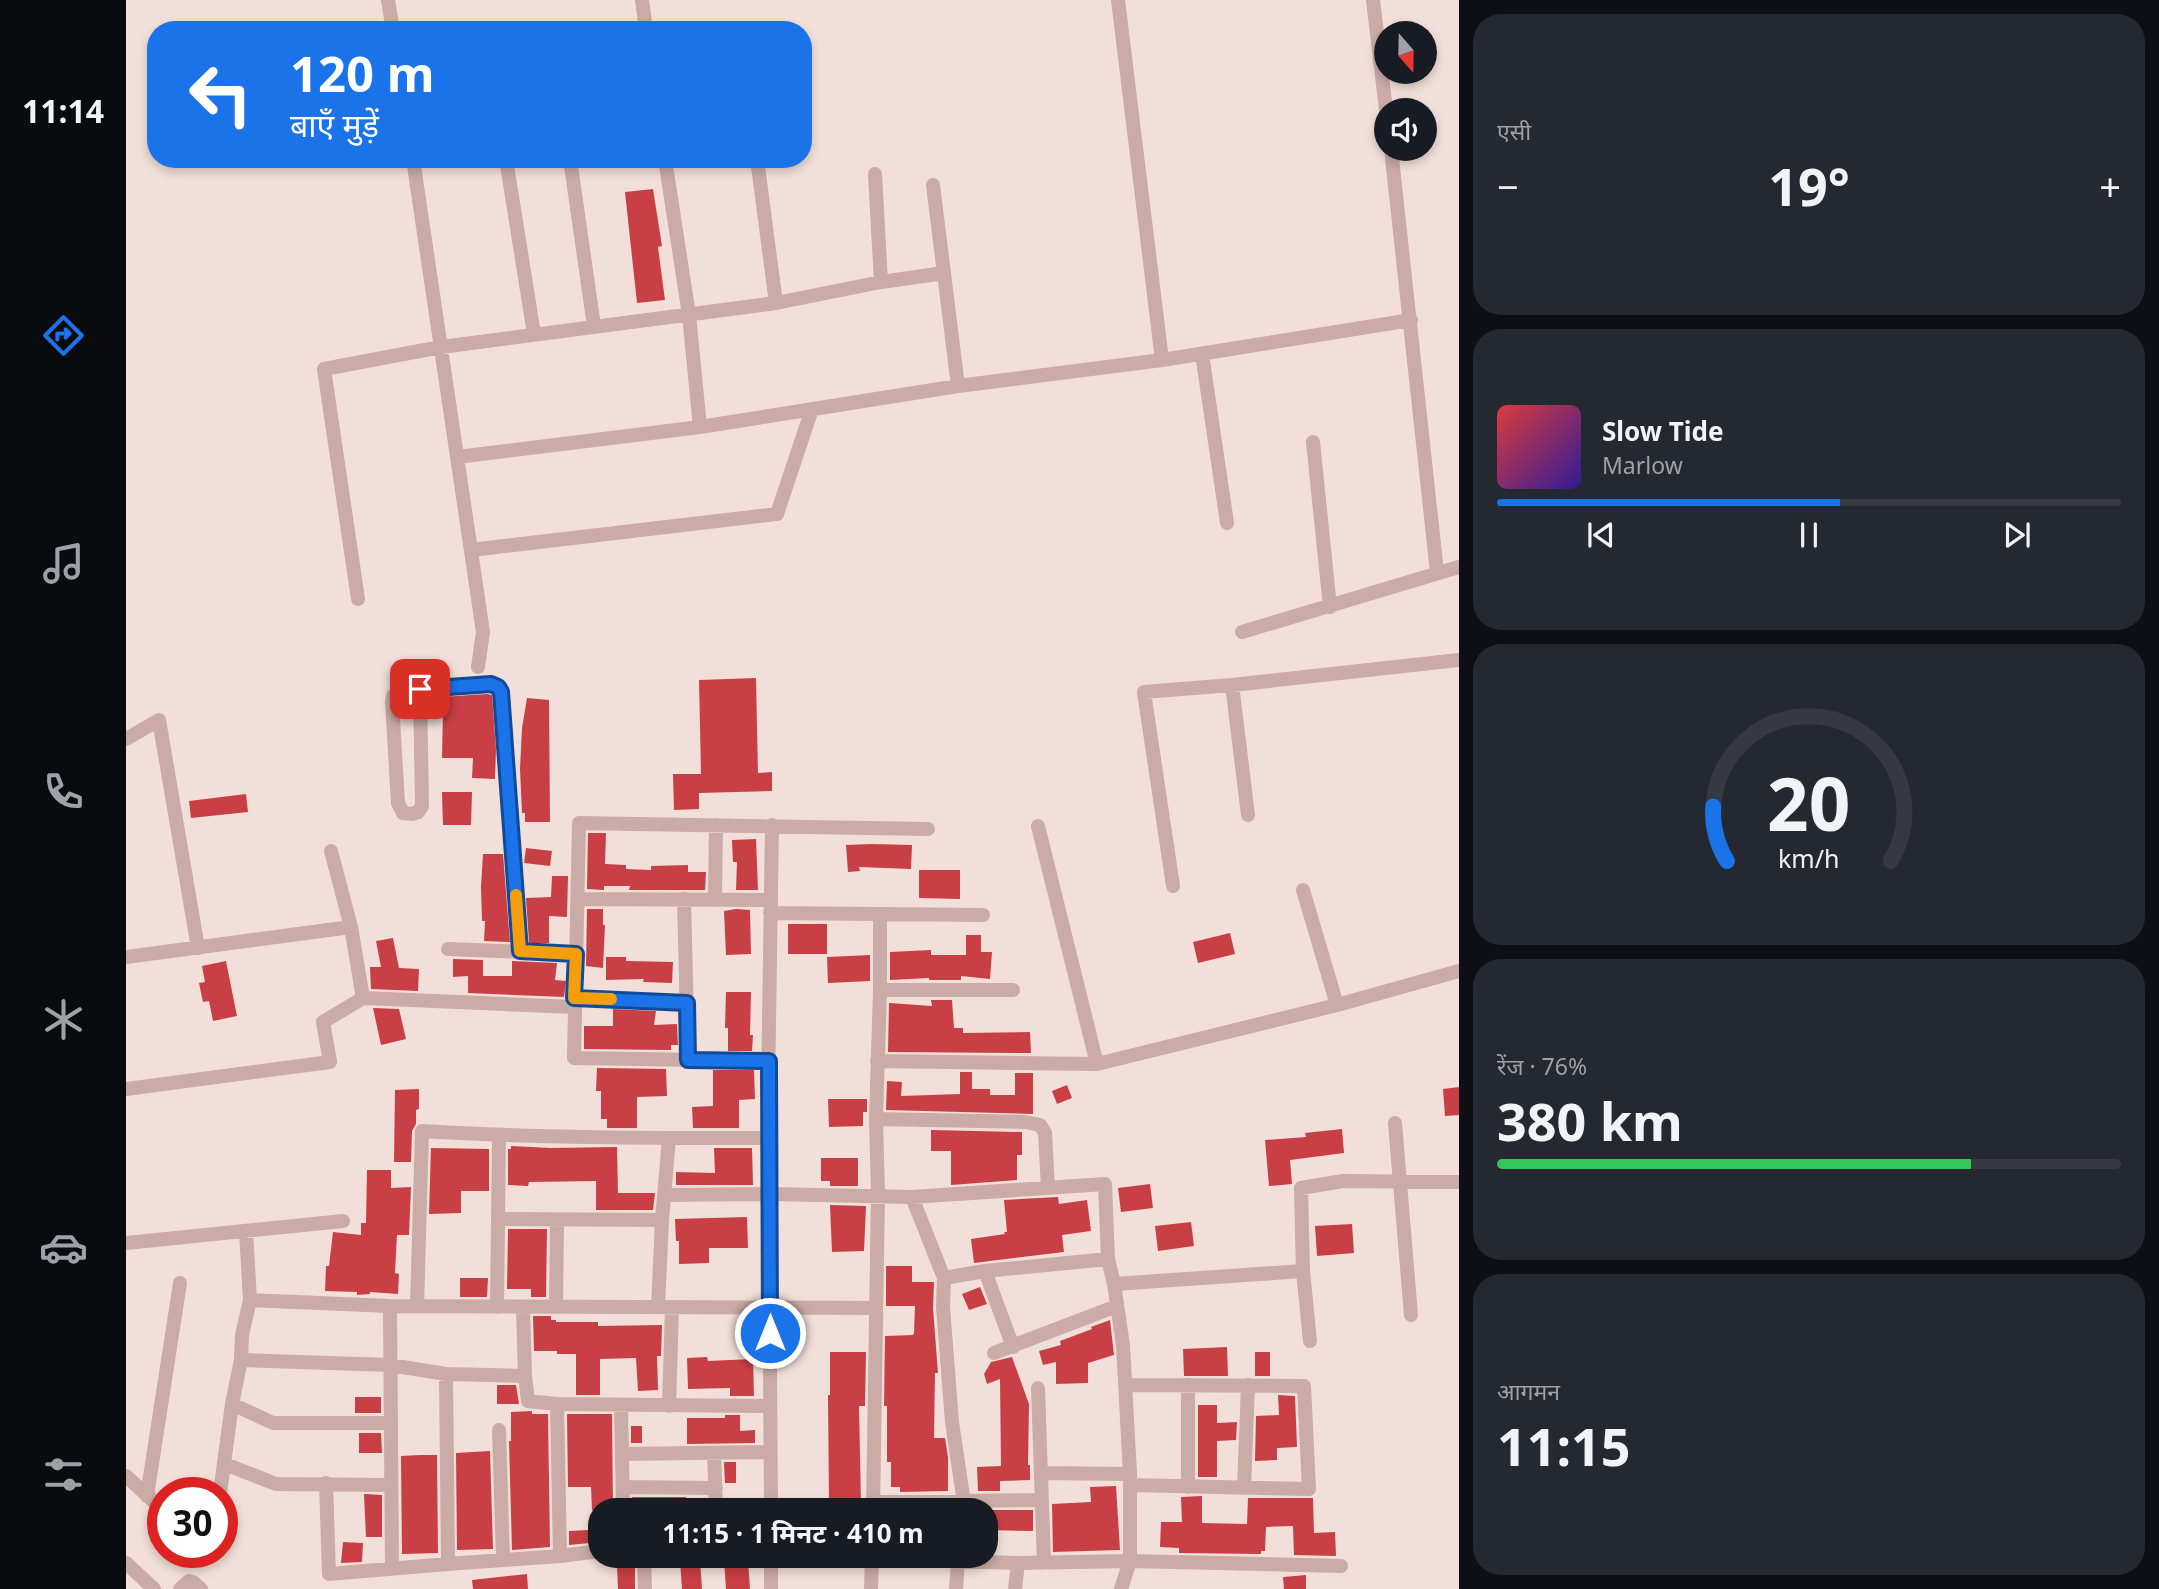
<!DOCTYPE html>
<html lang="hi">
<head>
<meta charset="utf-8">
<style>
  :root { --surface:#171b24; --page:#242831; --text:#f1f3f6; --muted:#9ea1a6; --line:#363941; --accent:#1a73e8 }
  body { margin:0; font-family:"Noto Sans","Noto Sans Devanagari",sans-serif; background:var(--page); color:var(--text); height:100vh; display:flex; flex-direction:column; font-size:26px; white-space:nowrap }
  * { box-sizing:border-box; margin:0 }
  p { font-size:23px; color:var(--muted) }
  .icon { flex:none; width:38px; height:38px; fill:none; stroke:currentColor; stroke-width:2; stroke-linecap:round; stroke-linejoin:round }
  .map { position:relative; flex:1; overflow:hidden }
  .details { display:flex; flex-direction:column; gap:14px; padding:14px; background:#0d0f14; width:700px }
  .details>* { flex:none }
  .hud { position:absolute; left:21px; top:21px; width:665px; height:147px; border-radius:28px; box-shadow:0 4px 10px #0003; background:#1a73e8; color:#fff; overflow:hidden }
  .needle { width:46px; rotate:160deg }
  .buttons { position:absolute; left:1248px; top:21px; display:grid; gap:14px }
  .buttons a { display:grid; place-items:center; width:63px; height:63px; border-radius:50%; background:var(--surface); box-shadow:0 4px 10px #0003; font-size:35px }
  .speed { position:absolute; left:21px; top:1477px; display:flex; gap:14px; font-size:35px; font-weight:700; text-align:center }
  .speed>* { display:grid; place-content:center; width:91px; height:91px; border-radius:50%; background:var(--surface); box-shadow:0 4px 10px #0003; line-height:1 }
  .speed .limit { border:10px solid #d22; background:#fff; color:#111 }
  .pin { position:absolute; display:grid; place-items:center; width:60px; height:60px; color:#fff; margin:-30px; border-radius:14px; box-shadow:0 4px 10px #0006 }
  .me { position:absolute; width:77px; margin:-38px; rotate:0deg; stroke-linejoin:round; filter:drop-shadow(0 0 5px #0008) }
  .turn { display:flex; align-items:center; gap:24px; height:147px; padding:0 28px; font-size:32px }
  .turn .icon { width:91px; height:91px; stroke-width:2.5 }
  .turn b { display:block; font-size:49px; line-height:60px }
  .big { font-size:52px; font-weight:700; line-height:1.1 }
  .details .widget { flex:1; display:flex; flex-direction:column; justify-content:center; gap:10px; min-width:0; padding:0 24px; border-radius:28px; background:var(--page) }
  .details .dial { align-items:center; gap:0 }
  .dial svg { height:182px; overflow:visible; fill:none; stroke:var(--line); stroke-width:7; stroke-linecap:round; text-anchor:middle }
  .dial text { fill:var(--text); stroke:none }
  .song { display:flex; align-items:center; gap:21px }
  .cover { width:84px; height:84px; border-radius:10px; background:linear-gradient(135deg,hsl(0 70% 55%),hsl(250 70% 35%)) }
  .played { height:7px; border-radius:4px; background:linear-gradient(90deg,var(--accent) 55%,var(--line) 55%) }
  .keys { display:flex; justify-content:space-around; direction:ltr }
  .heat { display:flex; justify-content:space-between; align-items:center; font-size:38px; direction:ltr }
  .charge { height:10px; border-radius:5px; background:linear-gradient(90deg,#34c759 76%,var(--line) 0) }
  .trip { position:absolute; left:462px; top:1498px; width:410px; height:70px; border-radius:28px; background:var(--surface); box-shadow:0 4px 10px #0003; font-weight:700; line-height:70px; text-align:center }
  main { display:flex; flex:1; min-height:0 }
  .dock { display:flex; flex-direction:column; width:126px; justify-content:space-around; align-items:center; background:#090b0e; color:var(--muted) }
  .dock .icon { width:49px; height:49px }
  .dock .on { color:var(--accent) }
  .dock b { font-size:32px; color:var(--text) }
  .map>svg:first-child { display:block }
</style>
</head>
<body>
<main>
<nav class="dock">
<b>11:14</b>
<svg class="icon on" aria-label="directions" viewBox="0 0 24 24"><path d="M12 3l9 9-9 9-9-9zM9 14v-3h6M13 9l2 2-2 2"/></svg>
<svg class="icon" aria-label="music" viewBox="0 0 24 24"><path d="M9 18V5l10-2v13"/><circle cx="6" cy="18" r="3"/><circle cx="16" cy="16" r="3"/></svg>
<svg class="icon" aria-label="phone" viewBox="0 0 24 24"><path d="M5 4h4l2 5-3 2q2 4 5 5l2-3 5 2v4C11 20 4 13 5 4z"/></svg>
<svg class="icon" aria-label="climate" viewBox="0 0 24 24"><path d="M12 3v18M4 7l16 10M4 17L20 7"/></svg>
<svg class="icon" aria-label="car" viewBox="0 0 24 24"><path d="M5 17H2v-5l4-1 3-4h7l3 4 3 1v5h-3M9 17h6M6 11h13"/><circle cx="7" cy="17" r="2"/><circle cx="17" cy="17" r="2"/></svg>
<svg class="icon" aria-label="filters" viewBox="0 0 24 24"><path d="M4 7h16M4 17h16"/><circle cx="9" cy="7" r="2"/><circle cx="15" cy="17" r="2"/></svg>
</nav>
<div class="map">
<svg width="1333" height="1589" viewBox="0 0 1333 1589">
  <rect width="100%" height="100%" fill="#f2dfd9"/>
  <path fill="#c84045" d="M 527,189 L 536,246 L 532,247 L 539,300 L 511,303 L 499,192 Z
    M 630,678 L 632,773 L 646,772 L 646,791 L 573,793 L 573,809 L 548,810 L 547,774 L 575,774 L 573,680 Z
    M 361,694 L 366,695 L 370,749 L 369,779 L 346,778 L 347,758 L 316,758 L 317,708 L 315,708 L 315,697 Z
    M 401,698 L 423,700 L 424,822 L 399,822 L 399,813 L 396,813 L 394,769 L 396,728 Z
    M 316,792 L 346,792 L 345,825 L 317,825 Z
    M 120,794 L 122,812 L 65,818 L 63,801 Z
    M 462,833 L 480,833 L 479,864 L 500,865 L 500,869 L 525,870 L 525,866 L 562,865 L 562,872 L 580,872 L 579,890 L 503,890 L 504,886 L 478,886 L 478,890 L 461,889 Z
    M 630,839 L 632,890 L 610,890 L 611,862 L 607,862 L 606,840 Z
    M 745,844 L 786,845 L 785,869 L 733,867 L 734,871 L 722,872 L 720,845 Z
    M 400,848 L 426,851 L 424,866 L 398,863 Z
    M 357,854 L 377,854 L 384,942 L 358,941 L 359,921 L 356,921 L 355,887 Z
    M 793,870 L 834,870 L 834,899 L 793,898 Z
    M 426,876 L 442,876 L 441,917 L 423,916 L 423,943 L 403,943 L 400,898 L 425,897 Z
    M 461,909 L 477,909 L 477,925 L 479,925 L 477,968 L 460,966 Z
    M 610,909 L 624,910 L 625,954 L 600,955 L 598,911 Z
    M 662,924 L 701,924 L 701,954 L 662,954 Z
    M 1104,933 L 1109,954 L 1072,963 L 1067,942 Z
    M 840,935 L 855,935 L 855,952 L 866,952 L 864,979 L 835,976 L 835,980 L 803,980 L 803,978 L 764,980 L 764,952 L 805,950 L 805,955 L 840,955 Z
    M 267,938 L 273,968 L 293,969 L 292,991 L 245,989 L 244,967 L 255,967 L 250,941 Z
    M 744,955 L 744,981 L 702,983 L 701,957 Z
    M 480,957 L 500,957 L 500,961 L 547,962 L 546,983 L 517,982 L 518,979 L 480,980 Z
    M 327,959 L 357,960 L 357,976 L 386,976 L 386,961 L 431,963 L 429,980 L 440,981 L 438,997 L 342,993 L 342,976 L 327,977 Z
    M 100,961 L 111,1016 L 87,1021 L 83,1001 L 77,1002 L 73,983 L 79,982 L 76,966 Z
    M 600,992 L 625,992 L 624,1035 L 627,1035 L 626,1051 L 602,1051 L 602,1028 L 599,1028 Z
    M 805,1000 L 826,1000 L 828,1028 L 837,1028 L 837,1033 L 904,1032 L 905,1053 L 762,1052 L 763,1003 L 806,1006 Z
    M 247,1008 L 273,1009 L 280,1039 L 255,1045 Z
    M 487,1009 L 530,1011 L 528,1025 L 551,1024 L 552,1045 L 545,1045 L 545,1050 L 458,1049 L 458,1026 L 487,1026 Z
    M 471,1068 L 540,1069 L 541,1096 L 511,1097 L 511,1128 L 481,1128 L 481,1119 L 475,1119 L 475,1091 L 470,1091 Z
    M 587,1070 L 628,1070 L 629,1099 L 613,1100 L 613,1128 L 567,1128 L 566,1107 L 587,1106 Z
    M 834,1072 L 846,1072 L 846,1089 L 864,1089 L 864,1095 L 889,1095 L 889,1073 L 907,1073 L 907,1114 L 760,1110 L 761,1081 L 776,1082 L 775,1096 L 834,1094 Z
    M 941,1085 L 946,1098 L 931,1104 L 926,1091 Z
    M 1333,1087 L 1333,1115 L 1319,1116 L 1317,1089 Z
    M 293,1089 L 293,1109 L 290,1110 L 290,1124 L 286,1131 L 285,1162 L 268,1162 L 269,1090 Z
    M 702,1099 L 741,1099 L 741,1112 L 737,1112 L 737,1126 L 703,1127 Z
    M 1216,1129 L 1218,1153 L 1164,1160 L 1166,1184 L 1143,1186 L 1139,1140 L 1180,1137 L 1179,1133 Z
    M 805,1130 L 896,1132 L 896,1155 L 891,1155 L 891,1180 L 825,1185 L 825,1151 L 805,1151 Z
    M 385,1146 L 425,1148 L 491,1147 L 492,1193 L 529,1193 L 527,1210 L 470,1210 L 470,1181 L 403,1182 L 402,1186 L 382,1185 L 382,1149 L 385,1149 Z
    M 305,1148 L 363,1149 L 363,1191 L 335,1191 L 335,1213 L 303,1214 Z
    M 588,1148 L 626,1148 L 627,1185 L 550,1185 L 550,1172 L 589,1173 Z
    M 695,1158 L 732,1158 L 732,1186 L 704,1186 L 704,1181 L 695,1181 Z
    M 241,1170 L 265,1170 L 265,1188 L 285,1187 L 283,1235 L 271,1235 L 269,1273 L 273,1274 L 272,1294 L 244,1292 L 244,1294 L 231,1295 L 231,1292 L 199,1291 L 200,1266 L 203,1266 L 207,1232 L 235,1235 L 235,1223 L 240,1223 Z
    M 1024,1184 L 1027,1208 L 995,1212 L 992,1188 Z
    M 932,1197 L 933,1204 L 961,1200 L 965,1231 L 936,1235 L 938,1252 L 848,1263 L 845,1239 L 879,1234 L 878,1232 L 881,1232 L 878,1200 Z
    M 704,1205 L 740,1206 L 738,1251 L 706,1252 Z
    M 621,1217 L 622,1248 L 583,1248 L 583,1263 L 553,1264 L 553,1241 L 550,1241 L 549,1219 Z
    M 1065,1222 L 1068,1246 L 1032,1251 L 1029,1226 Z
    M 1226,1224 L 1228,1253 L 1191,1256 L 1189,1226 Z
    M 382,1229 L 421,1229 L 420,1297 L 405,1297 L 405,1289 L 381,1289 Z
    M 760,1266 L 786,1266 L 786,1282 L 808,1282 L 807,1308 L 812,1373 L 809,1373 L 808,1438 L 819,1438 L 822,1457 L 822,1491 L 774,1492 L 774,1487 L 765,1487 L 765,1462 L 761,1462 L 761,1406 L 758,1406 L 759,1336 L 787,1335 L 788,1333 L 789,1306 L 760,1306 Z
    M 334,1278 L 362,1278 L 361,1297 L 334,1297 Z
    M 854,1287 L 861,1304 L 843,1310 L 836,1294 Z
    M 407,1316 L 425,1316 L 425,1320 L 430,1320 L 430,1322 L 472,1322 L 472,1326 L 536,1325 L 535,1356 L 531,1356 L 532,1390 L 512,1391 L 510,1358 L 474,1359 L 474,1395 L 450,1395 L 450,1354 L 431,1354 L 431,1351 L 408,1351 Z
    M 984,1320 L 988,1355 L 962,1363 L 962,1383 L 930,1384 L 930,1362 L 917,1365 L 913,1351 L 935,1345 L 934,1341 L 966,1329 L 965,1327 Z
    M 1101,1347 L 1102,1376 L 1058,1376 L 1057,1349 Z
    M 704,1352 L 740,1352 L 739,1406 L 733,1406 L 735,1504 L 703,1504 L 702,1395 L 704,1395 Z
    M 1129,1352 L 1144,1352 L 1144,1376 L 1129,1376 Z
    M 581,1357 L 582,1361 L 627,1359 L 628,1396 L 604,1396 L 604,1388 L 562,1389 L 561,1358 Z
    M 886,1357 L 903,1404 L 902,1465 L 904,1465 L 904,1480 L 874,1481 L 874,1491 L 852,1491 L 851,1467 L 875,1466 L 874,1379 L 861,1384 L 858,1374 L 865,1362 Z
    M 371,1385 L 390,1385 L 393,1404 L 371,1404 Z
    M 1152,1395 L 1169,1396 L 1171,1447 L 1151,1448 L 1151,1460 L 1129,1461 L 1130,1416 L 1153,1415 Z
    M 229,1397 L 255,1397 L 255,1413 L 229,1413 Z
    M 1072,1405 L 1091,1405 L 1091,1423 L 1111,1422 L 1110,1440 L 1091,1441 L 1091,1477 L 1072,1477 Z
    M 406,1411 L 406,1414 L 422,1414 L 424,1547 L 386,1550 L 383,1441 L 385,1441 L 385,1412 Z
    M 441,1414 L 486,1414 L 487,1510 L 466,1510 L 465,1487 L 442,1487 Z
    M 599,1415 L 614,1415 L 614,1431 L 629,1430 L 629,1443 L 561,1444 L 561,1418 L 599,1418 Z
    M 505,1426 L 516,1426 L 516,1443 L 505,1443 Z
    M 233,1433 L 255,1433 L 256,1453 L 233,1453 Z
    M 364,1451 L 367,1549 L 331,1550 L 330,1453 Z
    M 294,1455 L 311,1455 L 312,1553 L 276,1554 L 275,1456 Z
    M 598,1462 L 610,1462 L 610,1483 L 599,1483 Z
    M 990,1486 L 994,1550 L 927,1552 L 926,1504 L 965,1502 L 964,1487 Z
    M 238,1494 L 256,1495 L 256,1537 L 240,1537 Z
    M 1076,1496 L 1076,1523 L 1121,1524 L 1122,1498 L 1187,1498 L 1188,1533 L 1209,1532 L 1210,1556 L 1168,1555 L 1167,1526 L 1140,1527 L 1139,1551 L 1135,1551 L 1135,1554 L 1053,1553 L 1053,1548 L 1034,1547 L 1035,1522 L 1056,1522 L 1055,1497 Z
    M 506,1497 L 560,1497 L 560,1510 L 507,1510 Z
    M 859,1510 L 907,1510 L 907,1531 L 859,1530 Z
    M 463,1530 L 464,1543 L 443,1545 L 443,1531 Z
    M 217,1542 L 237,1543 L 236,1562 L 215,1563 Z
    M 574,1560 L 576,1589 L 556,1589 L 554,1561 Z
    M 622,1560 L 624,1589 L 600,1589 L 598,1561 Z
    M 509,1564 L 509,1589 L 492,1589 L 491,1566 Z
    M 401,1574 L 402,1589 L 347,1589 L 346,1580 Z
    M 1180,1575 L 1180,1589 L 1158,1589 L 1157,1577 Z"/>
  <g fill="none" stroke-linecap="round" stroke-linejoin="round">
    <path stroke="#caaba5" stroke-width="14" d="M 262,0 L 267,30
      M 516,0 L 520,30
      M 992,0 L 1036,360
      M 1247,0 L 1260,110
      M 1265,149 L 1311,572
      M 287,159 L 357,632 L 352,667
      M 380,159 L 408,334
      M 444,159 L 468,326
      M 539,159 L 563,315 L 574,427
      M 631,159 L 650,303
      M 749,174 L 755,282
      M 807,185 L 832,386
      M 1076,354 L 1101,523
      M 1187,442 L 1204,607
      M 331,457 L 574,427 L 832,386 L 1036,360 L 1285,320
      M 345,550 L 651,514 L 686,409
      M 232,599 L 198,369 L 315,347 L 650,303 L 755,282 L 818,273
      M 1116,632 L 1333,567
      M 1106,685 L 1122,815
      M 294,689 L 296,806 L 292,812 L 286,814 L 277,813 L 272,803 L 266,702 L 267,696 L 273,691 L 365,684 L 372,687 L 375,692 L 394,951
      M 0,739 L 33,720 L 72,948
      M 912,826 L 971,1064
      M 205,851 L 225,927
      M 1047,886 L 1018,692 L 1106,685 L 1333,660
      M 1177,890 L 1211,1005
      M 451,899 L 644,900
      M 558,899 L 562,1060
      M 589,899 L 590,825
      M 644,913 L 857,915
      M 322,949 L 449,954
      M 0,957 L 225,927 L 237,998 L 448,1007
      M 754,990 L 887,990
      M 448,997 L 560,1003
      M 643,1061 L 448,1058 L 453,823 L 802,829
      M 751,1061 L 971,1064 L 1211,1005 L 1333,971
      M 0,1089 L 204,1062 L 197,1022 L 237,998
      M 750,1119 L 899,1122 L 914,1125 L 919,1133 L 922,1188
      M 1269,1123 L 1285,1315
      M 538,1195 L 643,1194 L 786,1197 L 979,1184 L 982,1259 L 988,1284 L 997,1345 L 1004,1474 L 1004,1561 L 995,1589
      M 786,1197 L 818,1278 L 817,1307 L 826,1422 L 839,1510
      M 372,1219 L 536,1220
      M 120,1231 L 124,1300 L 264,1306 L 750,1308
      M 0,1243 L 217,1221
      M 859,1271 L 887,1347
      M 818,1278 L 859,1271 L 982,1259
      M 988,1284 L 1177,1271
      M 264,1306 L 266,1569
      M 291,1306 L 296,1131 C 411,1138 527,1138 643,1138
      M 430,1306 L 431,1221
      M 371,1307 L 373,1135
      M 397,1307 L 399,1376 L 402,1401 L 431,1404 L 644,1406
      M 532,1307 L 536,1220 L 543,1138
      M 1184,1341 L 1177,1271 L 1175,1188 L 1217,1181 L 1333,1182
      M 868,1353 L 991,1306
      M 115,1360 L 264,1365 L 320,1374 L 399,1376
      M 320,1374 L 322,1564
      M 1000,1385 L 1178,1386 L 1183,1489 L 1004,1485
      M 1062,1385 L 1062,1487
      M 912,1388 L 918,1563
      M 106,1404 L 147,1423 L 265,1423
      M 431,1404 L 434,1556
      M 495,1406 L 497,1510
      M 543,1406 L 546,1308
      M 373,1430 L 377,1560
      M 588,1453 L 590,1510
      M 497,1454 L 644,1452
      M 99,1464 L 150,1484 L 265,1485
      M 915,1473 L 1004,1474
      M 0,1476 L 37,1510
      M 200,1483 L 203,1574 L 322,1564 L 434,1556 L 474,1551
      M 497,1487 L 590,1488
      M 1118,1488 L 1122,1385
      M 94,1493 L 106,1404 L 115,1360 L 116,1335 L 124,1300
      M 21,1496 L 54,1283
      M 747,1502 L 916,1500
      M 645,1510 L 642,1088 L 646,825
      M 747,1510 L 752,1195 L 750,1119 L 754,990 L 754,914
      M 518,1556 L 519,1589
      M 657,1556 L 892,1563 L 1004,1561 L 1215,1566
      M 0,1563 L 28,1589
      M 54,1589 L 63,1581 L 67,1582 L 75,1589
      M 645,1589 L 645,1556
      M 745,1589 L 746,1556
      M 830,1589 L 832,1562
      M 889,1589 L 892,1563"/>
  </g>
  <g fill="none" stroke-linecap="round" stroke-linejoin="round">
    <g stroke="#114b97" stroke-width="18">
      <path id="route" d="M 294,689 L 365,684 L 372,687 L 375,692 L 394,951 L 450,954 L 448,998 L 561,1003 L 562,1060 L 643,1061 L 644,1333"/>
    </g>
    <use href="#route" stroke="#1a73e8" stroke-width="12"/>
    <path stroke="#f59e0b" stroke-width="12" d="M 390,895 L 394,951 L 450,954 L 448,998 L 485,999"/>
  </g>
</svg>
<div class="buttons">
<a><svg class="needle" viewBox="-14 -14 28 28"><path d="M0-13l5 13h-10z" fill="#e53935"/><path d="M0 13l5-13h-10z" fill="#9ea1a6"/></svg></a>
<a><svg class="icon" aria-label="sound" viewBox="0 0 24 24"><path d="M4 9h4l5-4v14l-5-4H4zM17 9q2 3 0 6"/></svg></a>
</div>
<div class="speed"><div class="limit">30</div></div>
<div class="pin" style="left:294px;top:689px;background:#d93025"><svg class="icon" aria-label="arrive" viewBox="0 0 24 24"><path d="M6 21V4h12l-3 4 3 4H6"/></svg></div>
<svg class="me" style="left:644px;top:1333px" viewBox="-20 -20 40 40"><circle r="17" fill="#1a73e8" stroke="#fff" stroke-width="3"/><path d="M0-11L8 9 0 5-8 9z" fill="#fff"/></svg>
<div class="trip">11:15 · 1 मिनट · 410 m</div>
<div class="hud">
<div class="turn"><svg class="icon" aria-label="left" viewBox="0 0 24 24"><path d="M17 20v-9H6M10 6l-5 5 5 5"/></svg><div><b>120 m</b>बाएँ मुड़ें</div></div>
</div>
</div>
<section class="details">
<div class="widget"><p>एसी</p>
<div class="heat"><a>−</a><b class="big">19°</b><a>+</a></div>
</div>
<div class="widget">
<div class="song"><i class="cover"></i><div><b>Slow Tide</b><p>Marlow</p></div></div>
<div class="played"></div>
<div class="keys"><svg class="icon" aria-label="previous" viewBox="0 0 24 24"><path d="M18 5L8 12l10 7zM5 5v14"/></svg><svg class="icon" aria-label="pause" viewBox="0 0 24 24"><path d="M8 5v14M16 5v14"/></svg><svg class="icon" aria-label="next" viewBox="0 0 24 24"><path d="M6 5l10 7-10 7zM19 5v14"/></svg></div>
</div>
<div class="widget dial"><svg viewBox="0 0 100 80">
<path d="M14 69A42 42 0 1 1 86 69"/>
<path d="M14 69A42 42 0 0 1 8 45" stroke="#1a73e8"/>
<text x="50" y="56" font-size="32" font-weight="700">20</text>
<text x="50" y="72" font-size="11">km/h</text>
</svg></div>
<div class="widget"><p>रेंज · 76%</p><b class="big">380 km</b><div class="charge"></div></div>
<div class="widget"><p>आगमन</p><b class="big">11:15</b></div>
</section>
</main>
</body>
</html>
